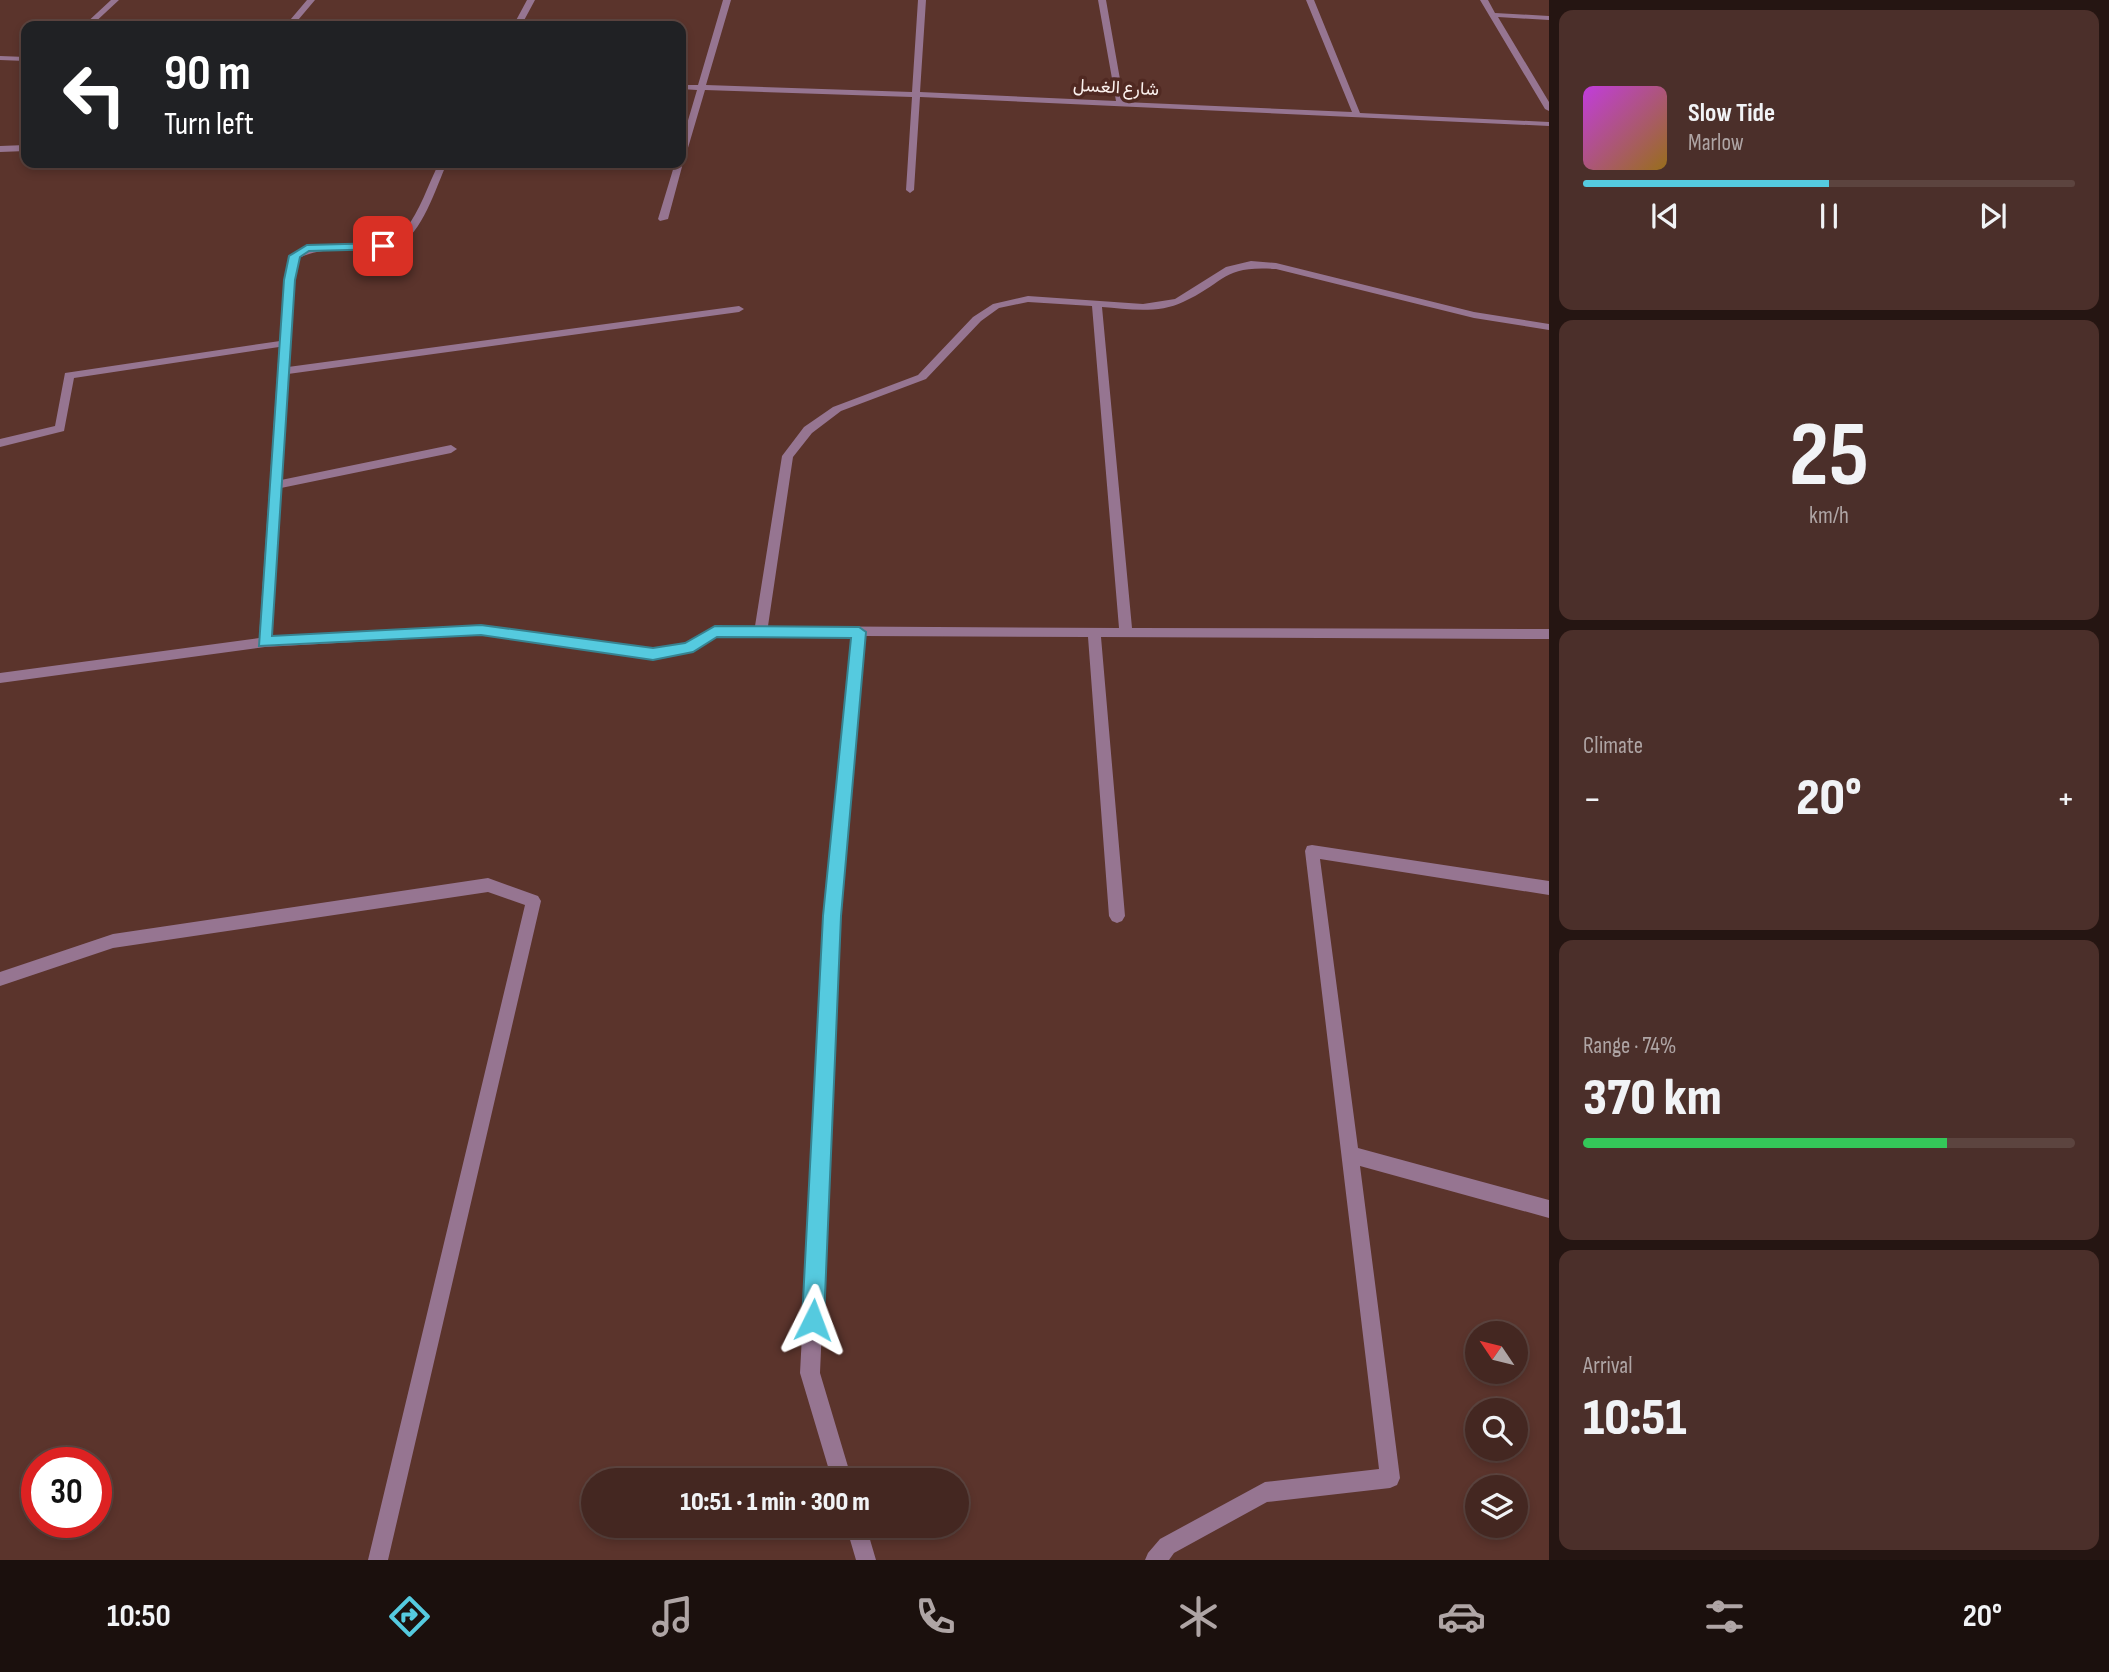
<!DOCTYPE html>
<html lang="en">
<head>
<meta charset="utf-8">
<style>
  :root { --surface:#442721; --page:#4b2f2a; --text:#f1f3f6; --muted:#afa5a5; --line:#5c443f; --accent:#55cadf }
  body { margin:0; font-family:"Sofia Sans Condensed",Vazirmatn,sans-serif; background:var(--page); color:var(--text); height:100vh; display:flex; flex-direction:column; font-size:26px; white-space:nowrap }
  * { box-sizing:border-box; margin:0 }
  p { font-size:23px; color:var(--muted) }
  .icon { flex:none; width:38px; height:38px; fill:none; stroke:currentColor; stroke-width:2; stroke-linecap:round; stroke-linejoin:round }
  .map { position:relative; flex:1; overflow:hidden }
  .details { display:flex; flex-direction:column; gap:10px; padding:10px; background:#251512; width:560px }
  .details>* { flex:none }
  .top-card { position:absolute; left:21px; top:21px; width:665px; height:147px; border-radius:14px; box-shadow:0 4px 10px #0003,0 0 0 2px var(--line); background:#202124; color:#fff; overflow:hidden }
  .needle { width:46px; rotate:305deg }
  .buttons { position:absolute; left:1465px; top:1321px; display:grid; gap:14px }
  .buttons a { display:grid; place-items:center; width:63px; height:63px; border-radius:50%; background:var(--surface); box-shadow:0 4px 10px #0003,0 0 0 2px var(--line); font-size:35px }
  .speed { position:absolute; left:21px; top:1447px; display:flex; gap:14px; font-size:35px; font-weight:700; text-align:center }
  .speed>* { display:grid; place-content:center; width:91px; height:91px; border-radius:50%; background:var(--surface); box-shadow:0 4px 10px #0003,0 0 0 2px var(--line); line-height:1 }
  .speed .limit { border:10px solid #d22; background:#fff; color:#111 }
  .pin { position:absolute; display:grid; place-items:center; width:60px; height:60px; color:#fff; margin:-30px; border-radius:14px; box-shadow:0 4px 10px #0006 }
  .me { position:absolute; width:77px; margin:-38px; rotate:3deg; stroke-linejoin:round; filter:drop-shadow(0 0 5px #0008) }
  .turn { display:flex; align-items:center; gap:24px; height:147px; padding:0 28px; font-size:32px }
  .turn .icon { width:91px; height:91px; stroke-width:2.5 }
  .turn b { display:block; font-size:49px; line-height:60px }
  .big { font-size:52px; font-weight:800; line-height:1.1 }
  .details .tile { flex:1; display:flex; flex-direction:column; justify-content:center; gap:10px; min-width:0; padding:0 24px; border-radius:14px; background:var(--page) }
  .details .dial { align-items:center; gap:0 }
  .dial b { font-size:91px; line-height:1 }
  .song { display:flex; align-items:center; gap:21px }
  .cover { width:84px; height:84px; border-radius:10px; background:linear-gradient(135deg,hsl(290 70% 55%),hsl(40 70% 35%)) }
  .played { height:7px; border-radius:4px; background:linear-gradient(90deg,var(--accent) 50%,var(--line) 50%) }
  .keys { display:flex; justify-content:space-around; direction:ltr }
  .heat { display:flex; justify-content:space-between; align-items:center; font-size:38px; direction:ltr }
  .charge { height:10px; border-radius:5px; background:linear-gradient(90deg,#34c759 74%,var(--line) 0) }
  .trip { position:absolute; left:581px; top:1468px; width:388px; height:70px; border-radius:35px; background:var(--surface); box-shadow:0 4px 10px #0003,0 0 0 2px var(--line); font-weight:800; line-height:70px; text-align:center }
  .dock { display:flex; height:112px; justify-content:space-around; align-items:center; background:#1b100d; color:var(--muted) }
  .dock .icon { width:49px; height:49px }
  .dock .active { color:var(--accent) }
  .dock b { font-size:32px; color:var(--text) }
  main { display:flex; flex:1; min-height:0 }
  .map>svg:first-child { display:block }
</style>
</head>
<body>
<main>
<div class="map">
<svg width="1549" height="1560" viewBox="0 0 1549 1560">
  <rect width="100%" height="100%" fill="#5b342c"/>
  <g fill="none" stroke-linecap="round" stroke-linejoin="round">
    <path fill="#967591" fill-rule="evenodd" d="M 111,0 L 119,0 L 91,26 L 83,26 Z
      M 307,0 L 315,0 L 293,26 L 285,26 Z
      M 527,0 L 535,0 L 521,26 L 513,26 Z
      M 723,0 L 731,0 L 706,85 L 912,92 L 918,0 L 926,0 L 920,92 L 1116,101 L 1098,0 L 1106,0 L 1124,102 L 1352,112 L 1306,0 L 1314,0 L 1360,113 L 1549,122 L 1549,126 L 920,97 L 914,190 L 910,193 L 906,190 L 912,97 L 705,90 L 685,158 L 681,160 L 681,144 L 697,90 L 681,89 L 681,85 L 698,85 Z
      M 1480,0 L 1488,0 L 1495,13 L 1549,16 L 1549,20 L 1498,17 L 1549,102 L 1549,111 L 1545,109 Z
      M 0,56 L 26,57 L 26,61 L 0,60 Z
      M 26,145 L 26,151 L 0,152 L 0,146 Z
      M 681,161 L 683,163 L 668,219 L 660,221 L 658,219 L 675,163 L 681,163 Z
      M 439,163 L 447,163 C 436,187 422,235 397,246 C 383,252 367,251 353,250 C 334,250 317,249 299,258 L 294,280 L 288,367 L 739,306 L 744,309 L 739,312 L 288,374 L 281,480 L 451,445 L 457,449 L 451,453 L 281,488 L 272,637 L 481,625 L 653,649 L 685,644 L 715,626 L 755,626 L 782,456 L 804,427 L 833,407 L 918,375 L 973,317 L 993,304 L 1028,296 L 1143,304 L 1175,299 L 1226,267 L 1251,261 L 1276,263 L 1474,312 L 1549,324 L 1549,330 L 1474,318 L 1276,269 C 1222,265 1225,283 1183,302 C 1159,314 1127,309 1102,307 L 1132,628 L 1549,629 L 1549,639 L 1101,637 L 1125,916 L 1122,921 L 1117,923 L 1112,921 L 1109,916 L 1088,637 L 865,636 L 840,916 L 820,1373 L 852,1480 L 832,1480 L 800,1373 L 824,916 L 852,636 L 717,636 L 693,651 L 653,659 L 481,635 L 265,647 L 0,683 L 0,673 L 259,638 L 279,347 L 74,378 L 64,431 L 0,447 L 0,439 L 55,426 L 65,373 L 280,341 L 284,280 L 292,254 C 302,249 311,246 323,245 C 349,242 386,254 405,230 C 420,211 428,185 439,163 ZM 1028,302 L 1092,306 L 1119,628 L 768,626 L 793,457 L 812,433 L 841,411 L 926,379 L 981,321 L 999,308 Z
      M 1312,845 L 1549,881 L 1549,895 L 1320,859 L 1358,1148 L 1549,1200 L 1549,1218 L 1360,1166 L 1400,1478 L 1397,1485 L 1390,1488 L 1267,1502 L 1174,1553 L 1169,1560 L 1145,1560 L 1148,1553 L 1160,1539 L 1265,1482 L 1379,1469 L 1305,851 L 1307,846 Z
      M 488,878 L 538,896 L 541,901 L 388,1560 L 368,1560 L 525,905 L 488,892 L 113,948 L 0,986 L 0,972 L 113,934 Z
      M 846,1526 L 866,1526 L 876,1560 L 856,1560 Z"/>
  </g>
  <path fill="#55cadf" stroke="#378391" stroke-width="2" d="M 383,243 L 388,246 L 386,249 L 309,251 L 300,257 L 295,280 L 272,636 L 481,625 L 653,648 L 685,643 L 715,626 L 859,627 L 866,632 L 841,916 L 824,1320 L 821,1327 L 813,1330 L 806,1327 L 802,1320 L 823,916 L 851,638 L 717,637 L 693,652 L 653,660 L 481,635 L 259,646 L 284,280 L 289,256 L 307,245 Z"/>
  <g text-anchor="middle" stroke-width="7" stroke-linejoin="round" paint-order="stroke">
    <g font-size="18" fill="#fcf2ef" stroke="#502922">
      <text transform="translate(1116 87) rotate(3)" y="6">شارع الغسل</text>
    </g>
  </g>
</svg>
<div class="buttons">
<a><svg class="needle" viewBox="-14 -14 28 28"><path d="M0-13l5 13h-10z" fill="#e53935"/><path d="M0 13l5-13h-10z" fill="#afa5a5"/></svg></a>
<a><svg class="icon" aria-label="search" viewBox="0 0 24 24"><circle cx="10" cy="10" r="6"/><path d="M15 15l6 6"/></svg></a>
<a><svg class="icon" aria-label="layers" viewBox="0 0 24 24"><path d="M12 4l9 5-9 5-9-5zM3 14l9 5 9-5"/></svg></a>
</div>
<div class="speed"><div class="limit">30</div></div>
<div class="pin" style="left:383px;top:246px;background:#d93025"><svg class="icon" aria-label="arrive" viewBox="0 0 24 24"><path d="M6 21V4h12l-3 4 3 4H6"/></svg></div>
<svg class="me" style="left:813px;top:1320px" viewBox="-20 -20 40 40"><path d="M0-17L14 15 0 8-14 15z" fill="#55cadf" stroke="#fff" stroke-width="4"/></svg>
<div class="trip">10:51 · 1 min · 300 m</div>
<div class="top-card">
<div class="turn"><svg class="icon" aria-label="left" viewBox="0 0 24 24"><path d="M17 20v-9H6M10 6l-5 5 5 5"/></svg><div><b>90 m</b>Turn left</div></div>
</div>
</div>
<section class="details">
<div class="tile">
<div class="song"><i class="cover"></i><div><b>Slow Tide</b><p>Marlow</p></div></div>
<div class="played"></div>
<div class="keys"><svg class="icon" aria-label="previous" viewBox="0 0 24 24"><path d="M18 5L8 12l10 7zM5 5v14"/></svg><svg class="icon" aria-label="pause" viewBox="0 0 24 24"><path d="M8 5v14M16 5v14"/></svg><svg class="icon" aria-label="next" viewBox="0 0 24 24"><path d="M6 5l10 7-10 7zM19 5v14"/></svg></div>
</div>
<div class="tile dial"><b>25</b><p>km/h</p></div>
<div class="tile"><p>Climate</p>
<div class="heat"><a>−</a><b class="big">20°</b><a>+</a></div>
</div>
<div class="tile"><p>Range · 74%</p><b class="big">370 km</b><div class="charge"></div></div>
<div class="tile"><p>Arrival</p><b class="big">10:51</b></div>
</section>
</main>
<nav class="dock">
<b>10:50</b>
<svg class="icon active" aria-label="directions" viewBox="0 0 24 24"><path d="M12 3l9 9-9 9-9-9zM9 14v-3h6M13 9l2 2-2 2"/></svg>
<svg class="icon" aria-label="music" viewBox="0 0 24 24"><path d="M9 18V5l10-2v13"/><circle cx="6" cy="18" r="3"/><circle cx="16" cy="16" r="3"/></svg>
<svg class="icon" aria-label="phone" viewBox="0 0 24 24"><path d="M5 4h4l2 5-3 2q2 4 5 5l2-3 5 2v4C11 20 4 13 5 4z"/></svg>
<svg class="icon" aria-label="climate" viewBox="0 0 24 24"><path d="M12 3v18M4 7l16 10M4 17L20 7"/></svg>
<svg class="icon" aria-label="car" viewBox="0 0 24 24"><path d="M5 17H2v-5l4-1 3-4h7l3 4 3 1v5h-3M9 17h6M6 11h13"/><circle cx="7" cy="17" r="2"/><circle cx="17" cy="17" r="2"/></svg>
<svg class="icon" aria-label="filters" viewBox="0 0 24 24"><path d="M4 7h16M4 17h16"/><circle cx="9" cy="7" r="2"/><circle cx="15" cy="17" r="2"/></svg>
<b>20°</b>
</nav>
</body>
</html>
